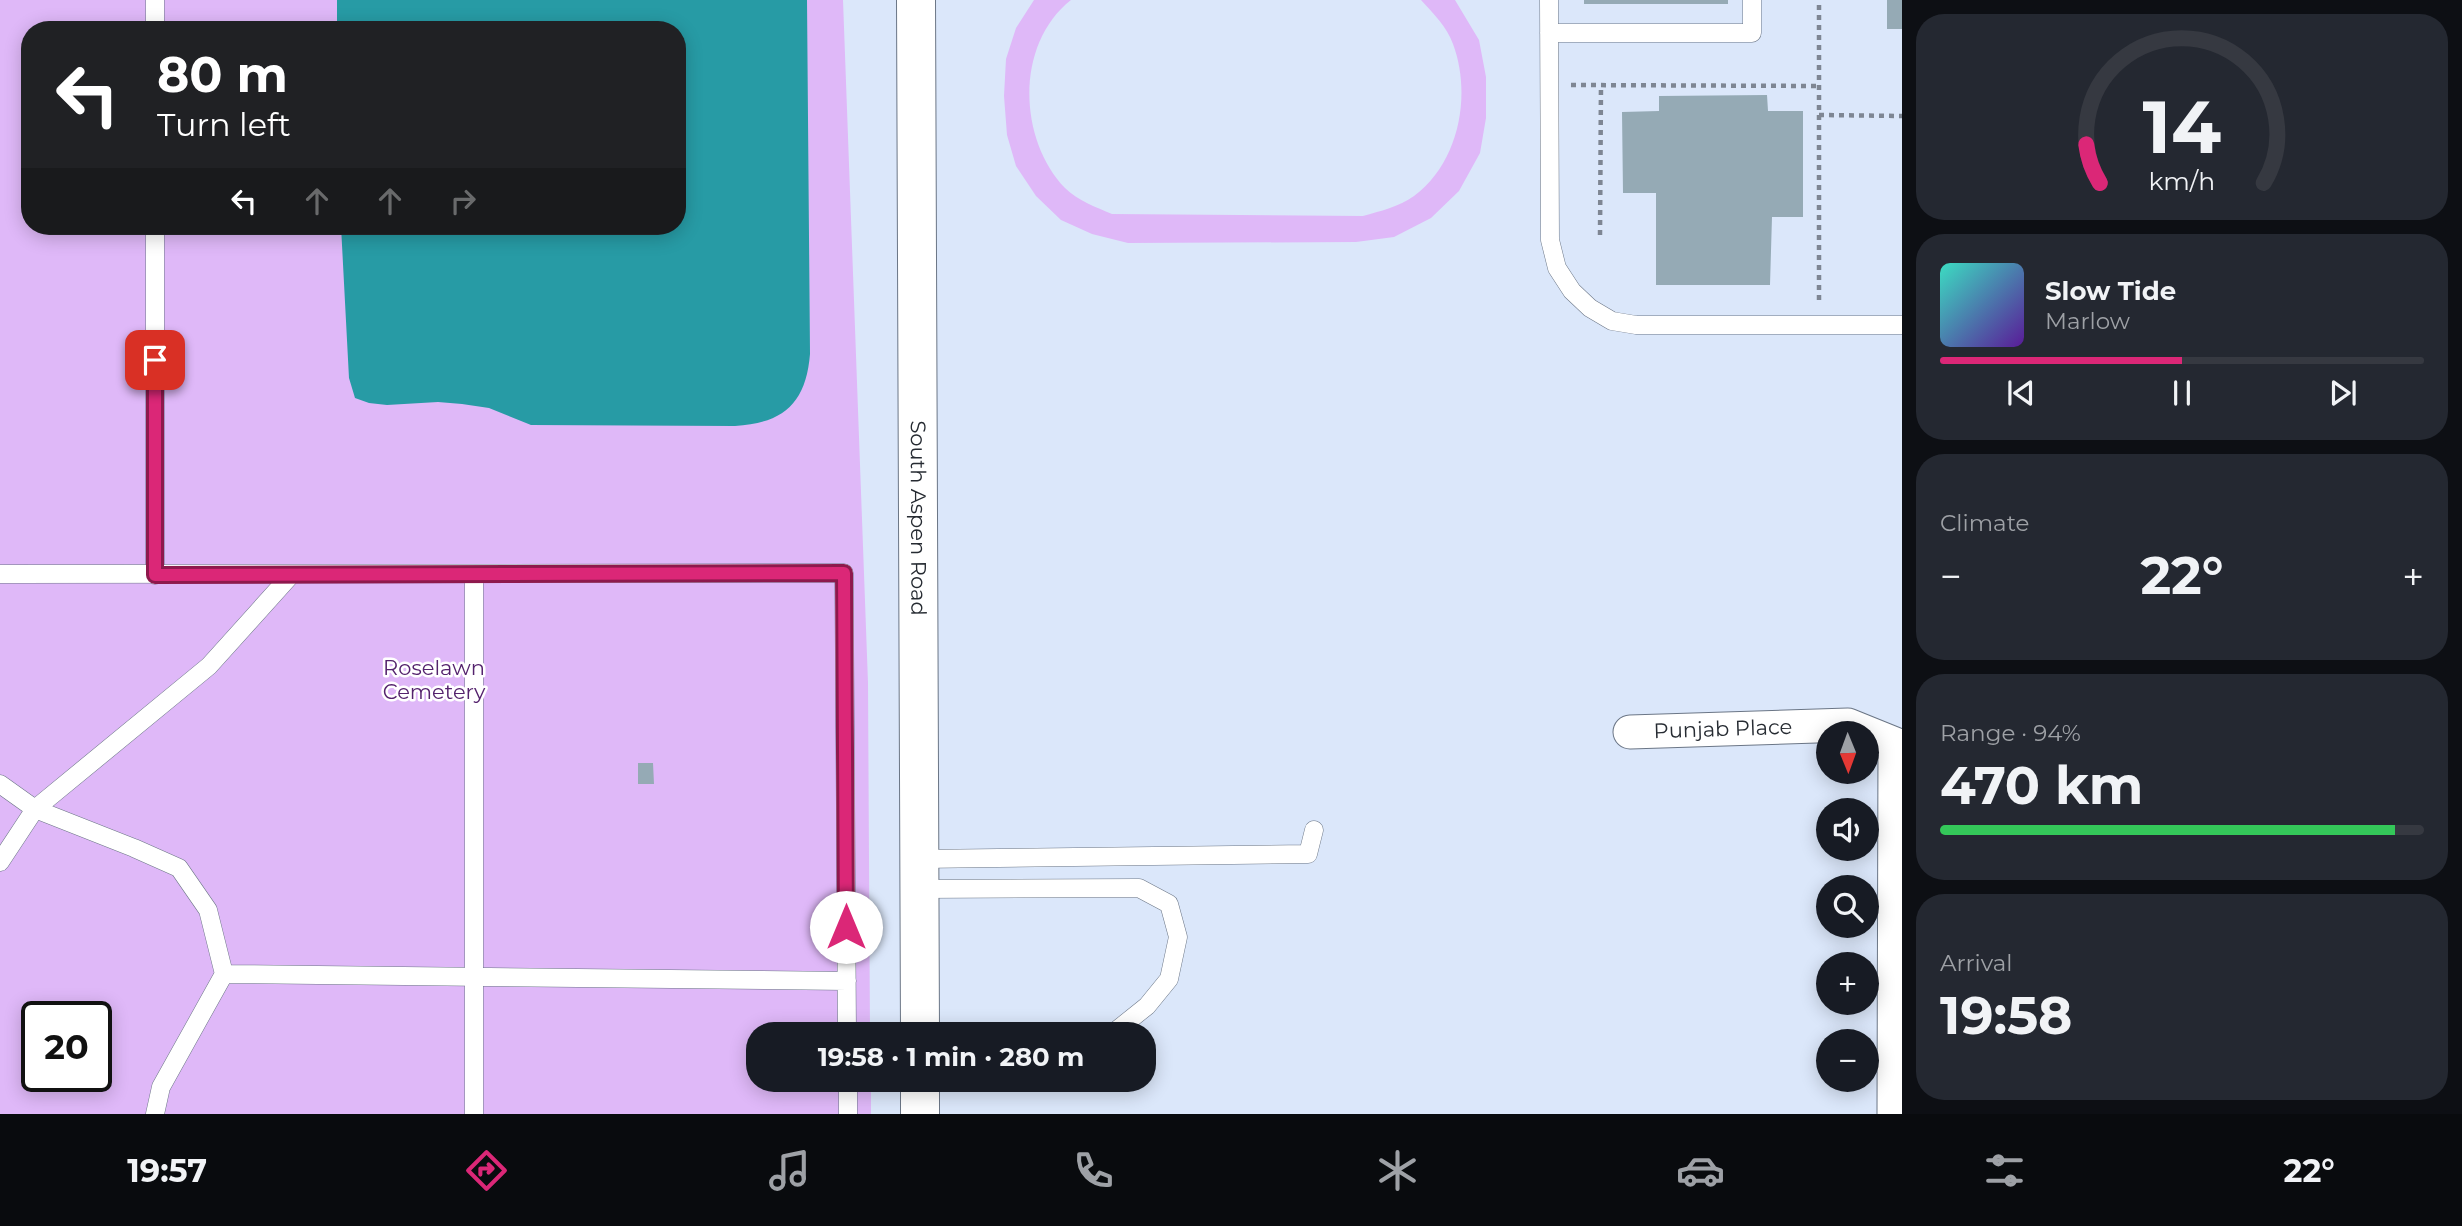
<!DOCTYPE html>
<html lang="en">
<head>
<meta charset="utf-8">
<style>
  :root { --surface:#171b24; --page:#242831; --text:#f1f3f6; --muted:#9ea1a6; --line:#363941; --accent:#db2777 }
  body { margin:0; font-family:Montserrat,sans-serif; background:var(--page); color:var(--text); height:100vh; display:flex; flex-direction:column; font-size:26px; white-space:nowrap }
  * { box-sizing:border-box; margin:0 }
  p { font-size:23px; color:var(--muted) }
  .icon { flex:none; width:38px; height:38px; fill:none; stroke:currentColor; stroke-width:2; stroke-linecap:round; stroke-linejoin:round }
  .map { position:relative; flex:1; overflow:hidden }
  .side { display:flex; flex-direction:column; gap:14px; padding:14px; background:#0d0f14; width:560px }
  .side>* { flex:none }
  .hud { position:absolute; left:21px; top:21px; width:665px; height:214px; border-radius:28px; box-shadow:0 4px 18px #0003; background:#202124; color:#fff; overflow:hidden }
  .needle { width:46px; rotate:179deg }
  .controls { position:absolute; left:1816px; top:721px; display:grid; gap:14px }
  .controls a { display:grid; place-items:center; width:63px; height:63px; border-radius:50%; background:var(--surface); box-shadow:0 4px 18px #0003; font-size:35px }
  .speed { position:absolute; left:21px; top:1001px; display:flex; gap:14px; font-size:35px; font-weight:700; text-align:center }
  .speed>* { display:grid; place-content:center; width:91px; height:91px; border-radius:50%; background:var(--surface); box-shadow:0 4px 18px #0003; line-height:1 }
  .speed .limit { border:4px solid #111; border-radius:10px; background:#fff; color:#111 }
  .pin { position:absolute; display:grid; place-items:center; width:60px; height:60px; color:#fff; margin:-30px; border-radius:14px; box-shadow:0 4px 10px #0006 }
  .me { position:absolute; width:77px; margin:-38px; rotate:0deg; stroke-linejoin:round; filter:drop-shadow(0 0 5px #0008) }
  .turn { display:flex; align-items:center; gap:24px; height:147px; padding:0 21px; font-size:32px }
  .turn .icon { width:91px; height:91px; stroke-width:2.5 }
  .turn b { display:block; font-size:49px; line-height:60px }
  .lanes { display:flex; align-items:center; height:66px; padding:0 21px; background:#0003; justify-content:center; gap:35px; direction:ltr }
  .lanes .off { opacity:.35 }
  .big { font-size:52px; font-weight:700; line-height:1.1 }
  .side .tile { flex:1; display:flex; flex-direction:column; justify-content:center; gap:10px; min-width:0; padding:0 24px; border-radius:28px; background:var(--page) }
  .side .dial { align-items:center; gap:0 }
  .dial svg { height:182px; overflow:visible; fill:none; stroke:var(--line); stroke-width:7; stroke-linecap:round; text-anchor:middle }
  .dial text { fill:var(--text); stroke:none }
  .song { display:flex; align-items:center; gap:21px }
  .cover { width:84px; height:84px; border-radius:10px; background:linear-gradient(135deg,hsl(170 70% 55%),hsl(270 70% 35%)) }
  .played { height:7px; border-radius:4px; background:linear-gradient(90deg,var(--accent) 50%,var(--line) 50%) }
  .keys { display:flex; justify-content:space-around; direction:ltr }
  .heat { display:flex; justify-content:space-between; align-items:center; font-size:38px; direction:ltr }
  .charge { height:10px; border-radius:5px; background:linear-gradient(90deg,#34c759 94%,var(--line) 0) }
  .trip { position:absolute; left:746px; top:1022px; width:410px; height:70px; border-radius:28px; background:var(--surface); box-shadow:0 4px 18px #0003; font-weight:700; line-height:70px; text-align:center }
  .menu { display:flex; height:112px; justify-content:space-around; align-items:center; background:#090b0e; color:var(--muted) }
  .menu .icon { width:49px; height:49px }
  .menu .current { color:var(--accent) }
  .menu b { font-size:32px; color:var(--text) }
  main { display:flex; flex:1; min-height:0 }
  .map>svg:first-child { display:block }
</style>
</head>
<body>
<main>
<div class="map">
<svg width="1902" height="1114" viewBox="0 0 1902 1114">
  <rect width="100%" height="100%" fill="#dbe7fa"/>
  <path fill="#dfb8f8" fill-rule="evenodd" d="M 0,0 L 843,0 L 868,683 L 870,1034 L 758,1034 L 758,1080 L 871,1080 L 871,1114 L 0,1114 ZM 30,30 L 677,30 L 677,226 L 30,226 ZM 37,1017 L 96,1017 L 96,1076 L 37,1076 Z
    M 1034,0 L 1071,0 C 1015,44 1018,139 1065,188 C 1078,201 1096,207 1112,214 L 1363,216 C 1380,211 1399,207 1414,196 C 1459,163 1472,95 1453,44 C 1447,27 1433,13 1421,0 L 1455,0 L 1479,40 L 1486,77 L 1486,118 L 1480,153 L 1459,191 L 1431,218 L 1394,237 L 1356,242 L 1128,243 L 1092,234 L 1061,220 L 1036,196 L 1016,166 L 1007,135 L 1004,96 L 1006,59 L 1016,28 Z"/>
  <path fill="#279ba5" d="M 337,0 L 807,0 L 810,354 C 806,403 784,423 735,426 L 531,425 L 489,408 L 462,404 L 438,402 L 387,405 L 369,403 L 355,398 L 349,378 L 341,226 L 677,226 L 677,30 L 337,30 Z"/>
  <path fill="#95aab5" d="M 1584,0 L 1728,0 L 1728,4 L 1584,4 Z
    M 1887,0 L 1902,0 L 1902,29 L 1887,29 Z
    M 1767,95 L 1768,111 L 1803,111 L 1803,217 L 1772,217 L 1770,285 L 1656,285 L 1656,193 L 1623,193 L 1622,112 L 1659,111 L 1659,96 Z
    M 638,763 L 653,763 L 654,784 L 638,784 Z"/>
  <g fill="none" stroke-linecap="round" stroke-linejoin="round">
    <g stroke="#6b7686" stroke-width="19">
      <path id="lane" d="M 1549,0 L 1550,240 L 1557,268 L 1572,291 L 1590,308 L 1612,321 L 1636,325 L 1902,325
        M 155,30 L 155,0
        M 1549,33 L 1752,33 L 1752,0
        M 0,574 L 844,573 L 847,1034
        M 155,575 L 155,226
        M 474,575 L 474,1114
        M 0,784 L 35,809 L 134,848 L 179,868 L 208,910 L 224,974 L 161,1087 L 155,1114
        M 920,859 L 1308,854 L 1314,830
        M 0,862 L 35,809 L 209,666 L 291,575
        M 919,889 L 1139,888 L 1169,904 L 1178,937 L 1169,979 L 1147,1006 L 1112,1034
        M 224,974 L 847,981
        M 848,1080 L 848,1114"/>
    </g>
    <g stroke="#6b7686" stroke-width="35">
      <g id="street">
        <path id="s1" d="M 1630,732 L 1848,725 L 1895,744 L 1894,1114"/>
      </g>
    </g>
    <g stroke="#6b7686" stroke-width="40">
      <g id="secondary">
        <path id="s2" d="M 916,0 L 920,1034"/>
        <path d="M 920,1080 L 920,1114"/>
      </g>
    </g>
    <path stroke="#7e8693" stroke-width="4.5" stroke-dasharray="5 5" stroke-linecap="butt" d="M 1571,85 L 1819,86
      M 1819,115 L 1902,116
      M 1600,235 L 1601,85
      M 1819,300 L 1819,0"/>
    <use href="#lane" stroke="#fff" stroke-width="18"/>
    <use href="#street" stroke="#fff" stroke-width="33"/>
    <use href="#secondary" stroke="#fff" stroke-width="38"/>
  </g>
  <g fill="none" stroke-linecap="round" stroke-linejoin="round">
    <g stroke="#8e194d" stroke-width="18">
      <path id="route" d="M 155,360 L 155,575 L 844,573 L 846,927"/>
    </g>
    <use href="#route" stroke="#db2777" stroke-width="12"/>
  </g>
  <g text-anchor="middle" stroke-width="5" stroke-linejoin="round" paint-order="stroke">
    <g font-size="21" fill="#262b32" stroke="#fff">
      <text dy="7" stroke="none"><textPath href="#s2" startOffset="518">South Aspen Road</textPath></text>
      <text dy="7" stroke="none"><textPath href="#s1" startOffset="93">Punjab Place</textPath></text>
    </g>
    <g font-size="21" fill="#54226d" stroke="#fff">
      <text x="434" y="675">Roselawn<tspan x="434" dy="24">Cemetery</tspan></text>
    </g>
  </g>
</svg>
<div class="controls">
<a><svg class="needle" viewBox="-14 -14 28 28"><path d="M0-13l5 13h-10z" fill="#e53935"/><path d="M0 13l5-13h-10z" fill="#9ea1a6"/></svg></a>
<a><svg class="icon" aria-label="sound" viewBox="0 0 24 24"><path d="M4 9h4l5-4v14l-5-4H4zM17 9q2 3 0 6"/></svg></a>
<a><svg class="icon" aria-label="search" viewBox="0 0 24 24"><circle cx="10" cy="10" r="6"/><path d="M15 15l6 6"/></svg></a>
<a>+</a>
<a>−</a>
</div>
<div class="speed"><div class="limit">20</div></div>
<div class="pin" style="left:155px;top:360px;background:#d93025"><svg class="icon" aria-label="arrive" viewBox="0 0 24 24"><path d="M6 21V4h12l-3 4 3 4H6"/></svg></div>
<svg class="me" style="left:846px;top:927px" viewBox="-20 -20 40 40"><circle r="19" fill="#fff"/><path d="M0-13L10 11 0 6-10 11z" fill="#db2777"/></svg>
<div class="trip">19:58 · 1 min · 280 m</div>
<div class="hud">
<div class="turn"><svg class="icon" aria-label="left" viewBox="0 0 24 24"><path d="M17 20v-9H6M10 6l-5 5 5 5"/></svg><div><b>80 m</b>Turn left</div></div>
<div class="lanes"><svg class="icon" aria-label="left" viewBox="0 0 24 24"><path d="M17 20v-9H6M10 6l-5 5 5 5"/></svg><svg class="icon off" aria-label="ahead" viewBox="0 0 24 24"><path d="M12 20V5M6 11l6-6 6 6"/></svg><svg class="icon off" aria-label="ahead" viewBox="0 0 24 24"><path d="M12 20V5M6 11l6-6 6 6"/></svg><svg class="icon off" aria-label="right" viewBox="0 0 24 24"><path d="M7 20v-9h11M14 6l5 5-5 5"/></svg></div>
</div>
</div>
<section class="side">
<div class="tile dial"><svg viewBox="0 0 100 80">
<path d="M14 69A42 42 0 1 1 86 69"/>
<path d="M14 69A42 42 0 0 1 8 52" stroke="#db2777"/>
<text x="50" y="56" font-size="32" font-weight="700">14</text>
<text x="50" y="72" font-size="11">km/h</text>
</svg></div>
<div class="tile">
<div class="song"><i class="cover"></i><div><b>Slow Tide</b><p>Marlow</p></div></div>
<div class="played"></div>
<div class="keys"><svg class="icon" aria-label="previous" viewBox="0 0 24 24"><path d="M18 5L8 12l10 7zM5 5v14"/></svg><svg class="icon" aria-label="pause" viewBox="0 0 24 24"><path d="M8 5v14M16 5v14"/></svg><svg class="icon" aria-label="next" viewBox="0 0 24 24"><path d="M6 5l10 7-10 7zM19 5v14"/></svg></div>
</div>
<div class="tile"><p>Climate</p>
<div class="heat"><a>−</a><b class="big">22°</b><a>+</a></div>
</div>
<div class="tile"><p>Range · 94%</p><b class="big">470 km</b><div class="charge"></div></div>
<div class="tile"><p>Arrival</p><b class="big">19:58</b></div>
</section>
</main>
<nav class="menu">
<b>19:57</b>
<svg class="icon current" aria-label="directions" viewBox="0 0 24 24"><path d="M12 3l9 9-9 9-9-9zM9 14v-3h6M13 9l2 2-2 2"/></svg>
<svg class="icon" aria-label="music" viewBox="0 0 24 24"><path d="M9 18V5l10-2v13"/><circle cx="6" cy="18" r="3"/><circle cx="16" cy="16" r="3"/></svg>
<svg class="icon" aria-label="phone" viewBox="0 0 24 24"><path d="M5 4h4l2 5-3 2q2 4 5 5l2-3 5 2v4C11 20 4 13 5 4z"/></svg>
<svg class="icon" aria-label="climate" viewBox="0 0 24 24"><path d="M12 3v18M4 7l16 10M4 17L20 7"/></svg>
<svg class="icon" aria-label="car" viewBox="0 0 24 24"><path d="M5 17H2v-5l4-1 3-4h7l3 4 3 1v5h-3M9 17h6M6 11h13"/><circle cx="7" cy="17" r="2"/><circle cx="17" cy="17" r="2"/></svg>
<svg class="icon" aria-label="filters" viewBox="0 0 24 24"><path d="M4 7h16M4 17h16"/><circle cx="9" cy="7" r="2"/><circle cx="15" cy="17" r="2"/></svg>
<b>22°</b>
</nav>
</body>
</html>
